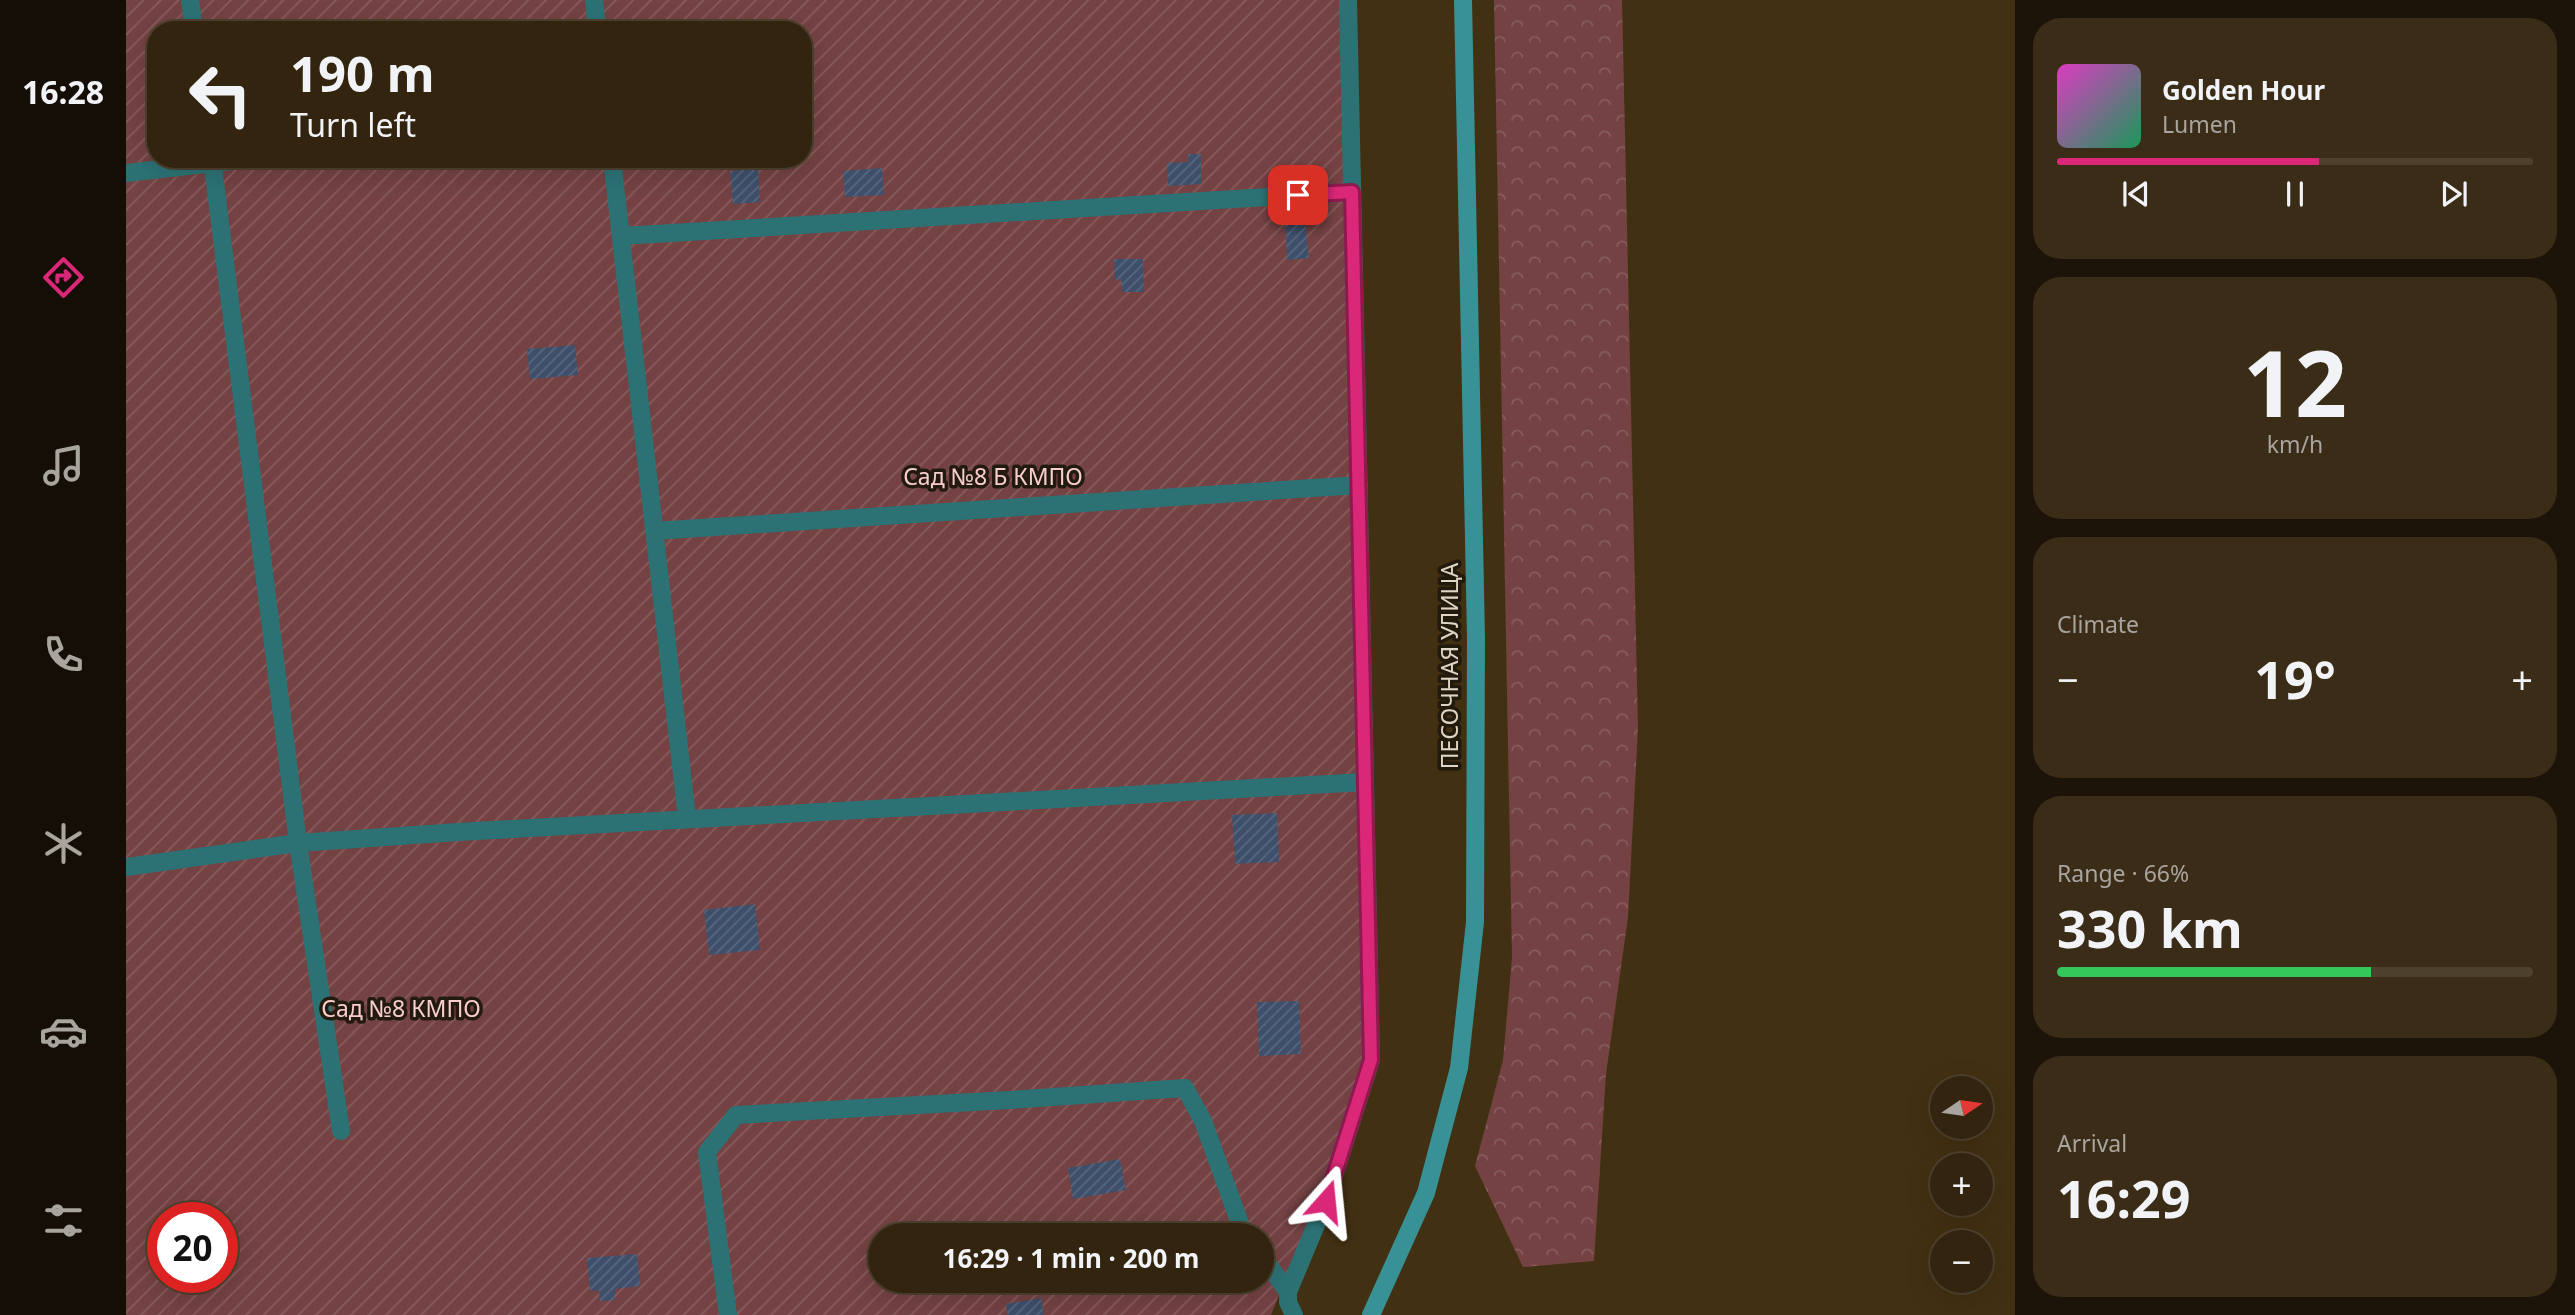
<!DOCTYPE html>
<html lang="en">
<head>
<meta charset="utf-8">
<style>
  :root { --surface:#32240e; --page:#3a2c17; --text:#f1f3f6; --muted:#a8a49e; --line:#4d412e; --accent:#db2777 }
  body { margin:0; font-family:"Noto Sans",sans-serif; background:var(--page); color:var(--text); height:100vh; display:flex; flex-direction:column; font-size:26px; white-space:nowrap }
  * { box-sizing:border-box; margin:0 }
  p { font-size:23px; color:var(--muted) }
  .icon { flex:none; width:38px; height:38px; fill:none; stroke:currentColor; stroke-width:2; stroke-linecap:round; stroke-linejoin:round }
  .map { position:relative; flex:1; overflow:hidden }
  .panel { display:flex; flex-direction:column; gap:18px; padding:18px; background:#1c1408; width:560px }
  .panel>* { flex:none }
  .guide { position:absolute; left:21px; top:21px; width:665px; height:147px; border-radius:28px; box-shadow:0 7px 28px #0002,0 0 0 2px var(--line); background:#32240e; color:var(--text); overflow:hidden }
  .needle { width:46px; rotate:77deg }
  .buttons { position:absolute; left:1804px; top:1076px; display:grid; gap:14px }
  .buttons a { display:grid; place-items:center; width:63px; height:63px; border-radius:50%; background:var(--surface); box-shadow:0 7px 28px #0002,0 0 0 2px var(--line); font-size:35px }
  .speed { position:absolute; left:21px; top:1202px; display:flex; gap:14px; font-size:35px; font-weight:700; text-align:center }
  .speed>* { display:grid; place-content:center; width:91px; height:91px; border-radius:50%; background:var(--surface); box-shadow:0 7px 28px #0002,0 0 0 2px var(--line); line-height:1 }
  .speed .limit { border:10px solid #d22; background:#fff; color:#111 }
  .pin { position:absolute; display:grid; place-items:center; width:60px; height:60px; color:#fff; margin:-30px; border-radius:14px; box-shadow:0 4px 10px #0006 }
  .me { position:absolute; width:77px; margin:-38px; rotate:18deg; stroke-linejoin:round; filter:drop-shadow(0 0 5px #0008) }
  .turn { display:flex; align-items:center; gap:24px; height:147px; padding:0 28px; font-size:32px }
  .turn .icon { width:91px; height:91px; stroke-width:2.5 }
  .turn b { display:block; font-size:49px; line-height:60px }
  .big { font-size:52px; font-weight:700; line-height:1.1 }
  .panel .tile { flex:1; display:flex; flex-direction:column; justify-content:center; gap:10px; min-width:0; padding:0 24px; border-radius:28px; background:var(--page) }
  .panel .dial { align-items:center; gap:0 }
  .dial b { font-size:91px; line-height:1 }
  .song { display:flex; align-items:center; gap:21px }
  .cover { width:84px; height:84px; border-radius:10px; background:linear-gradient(135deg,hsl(310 70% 55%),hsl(150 70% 35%)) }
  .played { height:7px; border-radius:4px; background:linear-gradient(90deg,var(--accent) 55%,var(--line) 55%) }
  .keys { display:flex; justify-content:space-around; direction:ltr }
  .heat { display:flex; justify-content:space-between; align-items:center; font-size:38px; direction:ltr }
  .charge { height:10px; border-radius:5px; background:linear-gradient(90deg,#34c759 66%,var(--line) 0) }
  .trip { position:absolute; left:742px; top:1223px; width:406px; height:70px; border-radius:35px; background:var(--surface); box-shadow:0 7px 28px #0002,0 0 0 2px var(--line); font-weight:700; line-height:70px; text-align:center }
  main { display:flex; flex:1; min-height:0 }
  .tab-bar { display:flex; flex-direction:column; width:126px; justify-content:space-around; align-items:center; background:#140e06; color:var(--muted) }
  .tab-bar .icon { width:49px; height:49px }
  .tab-bar .selected { color:var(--accent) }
  .tab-bar b { font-size:32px; color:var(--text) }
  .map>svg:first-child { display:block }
</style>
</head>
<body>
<main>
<nav class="tab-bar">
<b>16:28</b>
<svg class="icon selected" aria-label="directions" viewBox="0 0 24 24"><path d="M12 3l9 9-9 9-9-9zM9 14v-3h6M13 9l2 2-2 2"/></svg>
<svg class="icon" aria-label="music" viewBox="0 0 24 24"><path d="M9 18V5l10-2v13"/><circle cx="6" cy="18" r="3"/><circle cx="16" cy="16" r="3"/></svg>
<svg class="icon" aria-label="phone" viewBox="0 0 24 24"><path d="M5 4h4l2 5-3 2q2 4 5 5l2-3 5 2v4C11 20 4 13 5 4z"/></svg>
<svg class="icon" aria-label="climate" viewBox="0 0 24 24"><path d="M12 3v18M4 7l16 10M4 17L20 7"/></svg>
<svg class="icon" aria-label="car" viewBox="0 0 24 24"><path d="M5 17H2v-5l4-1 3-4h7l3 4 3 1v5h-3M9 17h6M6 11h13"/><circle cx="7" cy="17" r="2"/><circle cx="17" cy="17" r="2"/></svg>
<svg class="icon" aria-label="filters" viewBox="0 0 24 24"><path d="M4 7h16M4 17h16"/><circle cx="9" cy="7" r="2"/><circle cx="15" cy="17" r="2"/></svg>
</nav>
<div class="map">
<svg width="1889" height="1315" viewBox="0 0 1889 1315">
  <defs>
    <pattern id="forest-crowns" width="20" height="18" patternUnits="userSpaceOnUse" patternTransform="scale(1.75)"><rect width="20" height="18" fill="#744243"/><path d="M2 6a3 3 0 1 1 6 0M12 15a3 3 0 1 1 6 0" fill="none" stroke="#885c5c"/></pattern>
    <pattern id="garden-furrows" width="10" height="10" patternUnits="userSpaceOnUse" patternTransform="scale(1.75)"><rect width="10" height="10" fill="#744243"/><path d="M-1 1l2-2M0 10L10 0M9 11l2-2" fill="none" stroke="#885c5c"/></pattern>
    <pattern id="building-hatch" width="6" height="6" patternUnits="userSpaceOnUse" patternTransform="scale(1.75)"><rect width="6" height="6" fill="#3d4f6b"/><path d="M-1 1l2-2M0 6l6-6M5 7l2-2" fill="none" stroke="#59677e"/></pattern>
  </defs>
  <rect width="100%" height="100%" fill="#423012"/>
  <path fill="url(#forest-crowns)" d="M 1368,0 L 1496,0 L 1512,728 L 1502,917 L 1480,1074 L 1468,1261 L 1397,1267 L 1349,1166 L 1377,1060 L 1386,958 Z"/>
  <path fill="url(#garden-furrows)" fill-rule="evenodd" d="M 0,0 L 1227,0 L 1247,1058 L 1145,1315 L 0,1315 ZM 30,30 L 677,30 L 677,159 L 30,159 ZM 37,1218 L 96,1218 L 96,1278 L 37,1278 ZM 754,1236 L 1136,1236 L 1136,1281 L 754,1281 Z"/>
  <path fill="url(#building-hatch)" d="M 1062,154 L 1075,154 L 1075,184 L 1042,186 L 1041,163 L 1062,162 Z
    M 756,168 L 758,195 L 719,197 L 717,171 Z
    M 632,169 L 634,202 L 607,204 L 604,171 Z
    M 1179,221 L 1183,258 L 1161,260 L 1159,222 Z
    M 988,259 L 1017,259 L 1018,292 L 996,292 L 995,279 L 989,280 Z
    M 449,345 L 452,375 L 404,379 L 401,349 Z
    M 1151,813 L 1153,862 L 1109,864 L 1106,815 Z
    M 629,904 L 634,950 L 583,955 L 578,910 Z
    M 1173,1001 L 1175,1054 L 1133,1056 L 1131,1002 Z
    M 994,1159 L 1000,1190 L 947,1199 L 942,1168 Z
    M 511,1254 L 514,1286 L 489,1289 L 489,1300 L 474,1301 L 473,1290 L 464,1291 L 461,1258 Z
    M 868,1281 L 911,1281 L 911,1286 L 870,1291 Z
    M 915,1298 L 918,1315 L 882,1315 L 880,1304 Z"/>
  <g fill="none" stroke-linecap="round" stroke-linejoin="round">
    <path stroke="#2c7275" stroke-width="18" d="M 64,0 L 68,30
      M 468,0 L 471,30
      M 86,159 L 172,843 L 215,1131
      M 486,159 L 561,818
      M 0,173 L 123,159
      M 495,236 L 1226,192
      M 528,531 L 1233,485
      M 0,867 L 172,843 L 332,832 L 1239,782
      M 1136,1256 L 1162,1292
      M 602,1315 L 581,1152 L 610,1115 L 884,1100 L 1059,1088 L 1077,1121 L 1116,1229 L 1121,1236
      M 1168,1315 L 1162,1302 L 1162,1292 L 1200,1201 L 1245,1060 L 1222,0"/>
    <path stroke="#379195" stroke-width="18" d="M 1245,1315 L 1300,1193 L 1333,1068 L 1349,922 L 1350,638 L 1337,0"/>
  </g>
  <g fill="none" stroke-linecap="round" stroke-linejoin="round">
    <g stroke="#8e194d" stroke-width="18">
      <path id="route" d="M 1172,195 L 1226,192 L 1245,1060 L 1200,1201"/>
    </g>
    <use href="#route" stroke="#db2777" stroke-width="12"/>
  </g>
  <g text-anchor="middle" stroke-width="7" stroke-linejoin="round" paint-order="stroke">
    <g font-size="23" fill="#f9cdcc" stroke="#221a0d">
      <text x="867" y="485">Сад №8 Б КМПО</text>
      <text x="275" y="1017">Сад №8 КМПО</text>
    </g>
    <g font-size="23" fill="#e0d5c4" stroke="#221a0d">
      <text transform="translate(1324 666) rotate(-90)" y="8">ПЕСОЧНАЯ УЛИЦА</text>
    </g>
  </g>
</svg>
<div class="buttons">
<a><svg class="needle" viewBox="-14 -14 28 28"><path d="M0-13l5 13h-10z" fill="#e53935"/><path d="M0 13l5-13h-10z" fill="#a8a49e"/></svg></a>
<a>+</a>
<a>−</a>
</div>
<div class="speed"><div class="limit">20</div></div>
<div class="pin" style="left:1172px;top:195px;background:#d93025"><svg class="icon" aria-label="arrive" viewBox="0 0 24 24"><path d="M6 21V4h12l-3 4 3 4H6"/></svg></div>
<svg class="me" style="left:1200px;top:1201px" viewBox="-20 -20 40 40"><path d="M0-17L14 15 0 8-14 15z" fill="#db2777" stroke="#fff" stroke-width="4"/></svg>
<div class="trip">16:29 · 1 min · 200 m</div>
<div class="guide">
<div class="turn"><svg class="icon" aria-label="left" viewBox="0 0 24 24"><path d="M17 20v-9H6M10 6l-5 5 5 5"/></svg><div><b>190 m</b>Turn left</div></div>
</div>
</div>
<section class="panel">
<div class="tile">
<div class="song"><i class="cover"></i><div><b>Golden Hour</b><p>Lumen</p></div></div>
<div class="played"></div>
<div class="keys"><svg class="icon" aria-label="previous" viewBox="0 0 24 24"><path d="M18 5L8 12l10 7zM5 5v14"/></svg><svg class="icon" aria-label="pause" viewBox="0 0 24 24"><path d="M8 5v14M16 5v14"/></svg><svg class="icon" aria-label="next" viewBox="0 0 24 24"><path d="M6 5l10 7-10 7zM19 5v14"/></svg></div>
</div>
<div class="tile dial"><b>12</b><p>km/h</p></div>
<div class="tile"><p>Climate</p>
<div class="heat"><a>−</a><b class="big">19°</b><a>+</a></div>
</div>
<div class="tile"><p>Range · 66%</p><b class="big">330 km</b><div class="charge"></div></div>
<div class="tile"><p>Arrival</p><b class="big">16:29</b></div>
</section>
</main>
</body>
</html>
